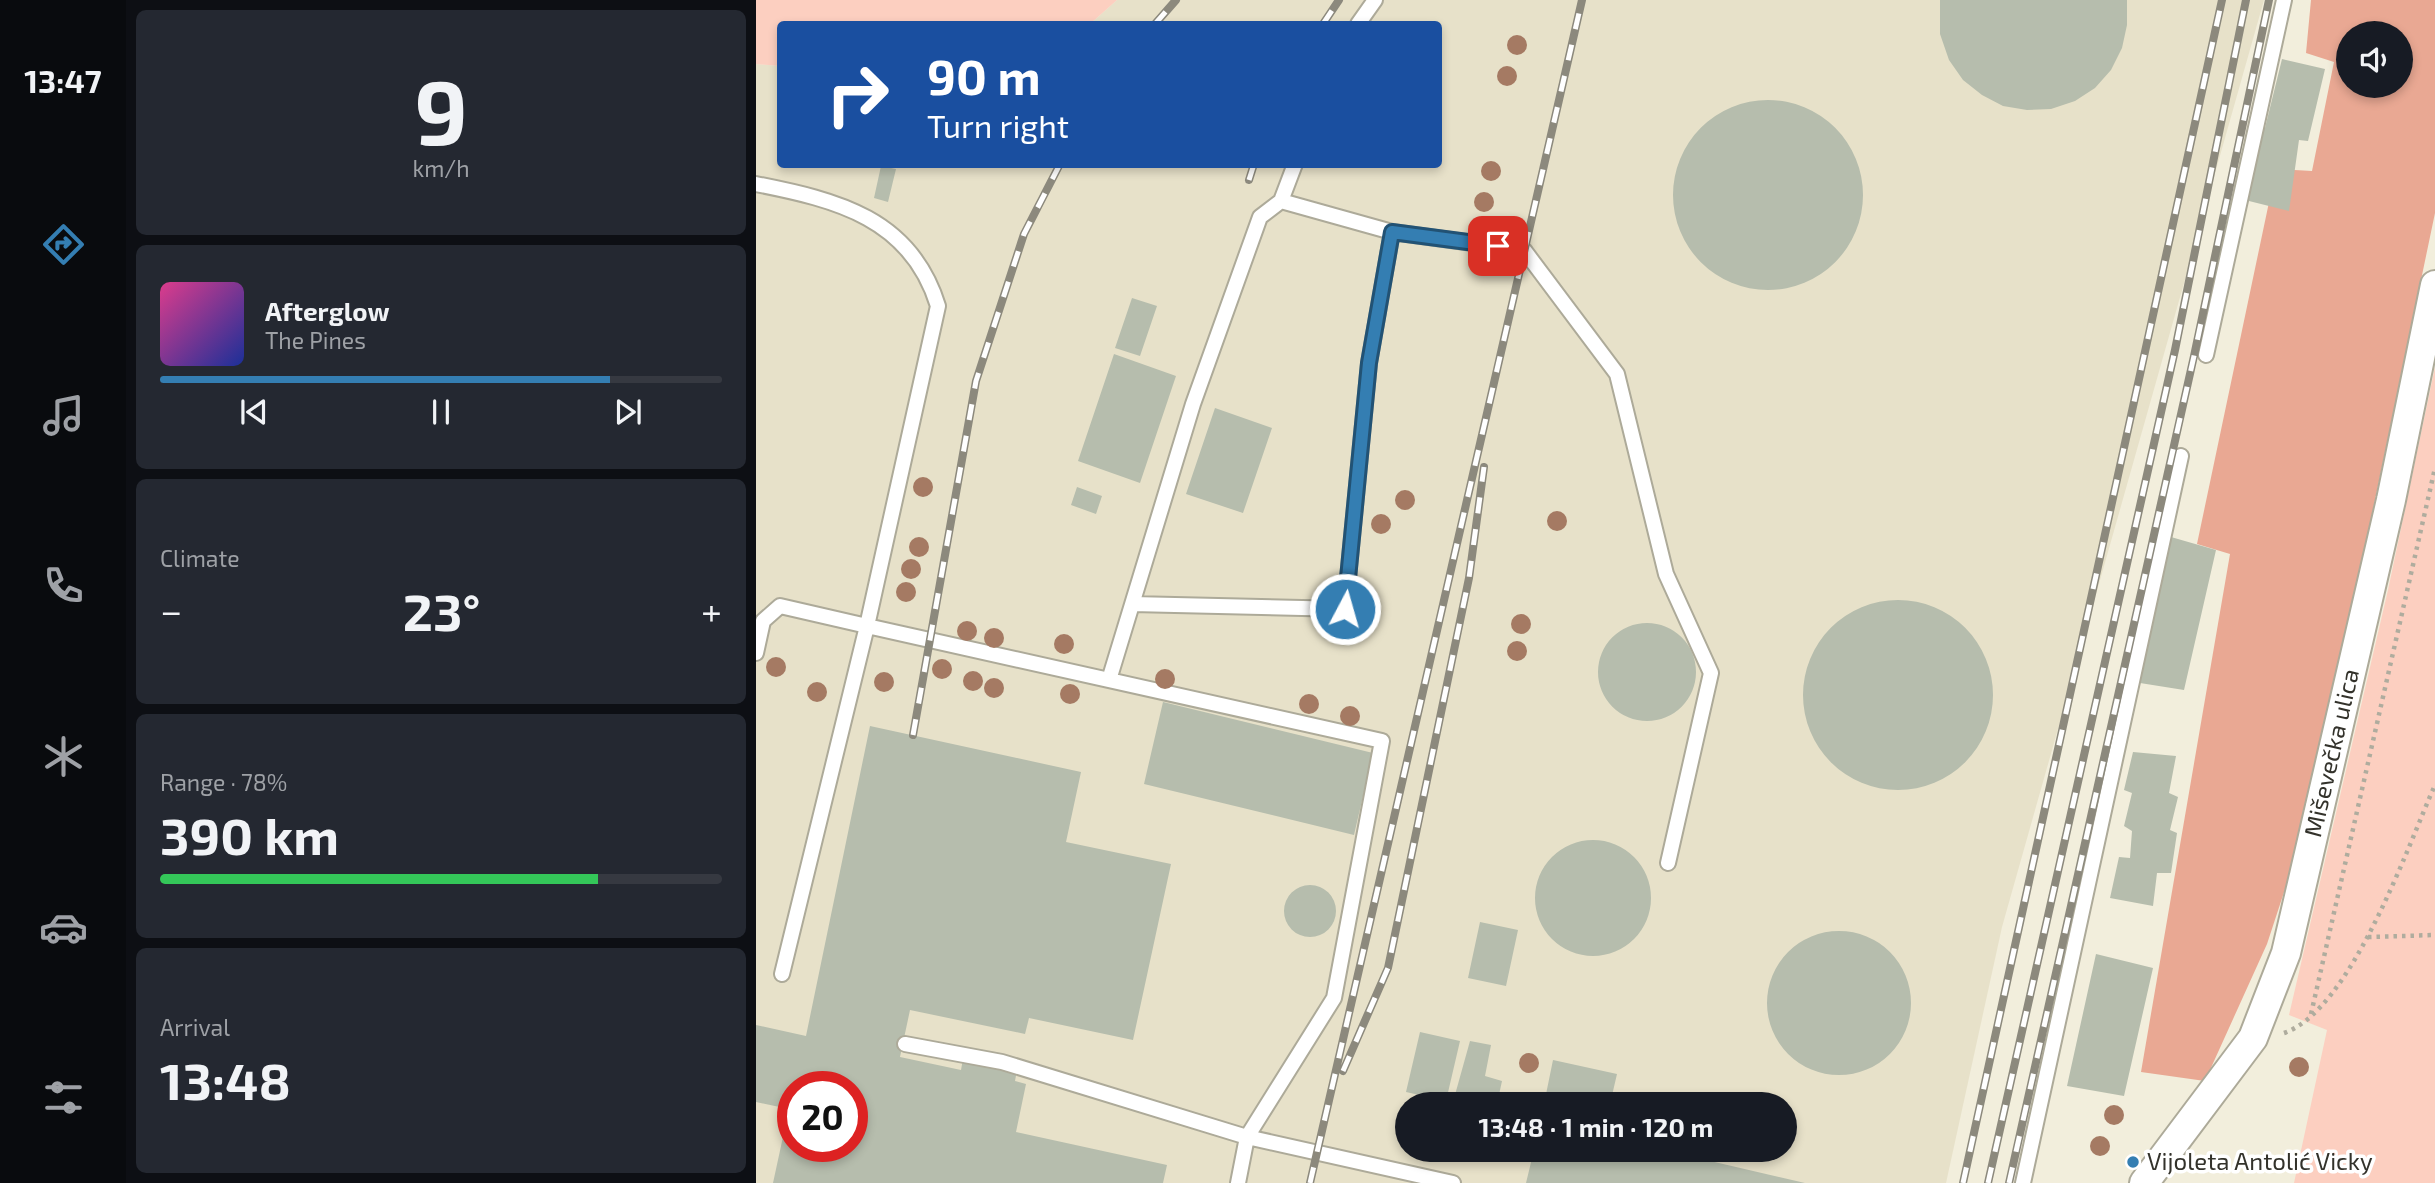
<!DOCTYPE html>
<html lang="en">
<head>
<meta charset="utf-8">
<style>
  :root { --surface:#171b24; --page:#242831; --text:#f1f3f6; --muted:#9ea1a6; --line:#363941; --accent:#347eb2 }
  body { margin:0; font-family:"Exo 2",sans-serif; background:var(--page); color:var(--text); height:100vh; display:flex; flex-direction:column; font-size:26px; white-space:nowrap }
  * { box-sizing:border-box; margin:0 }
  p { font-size:23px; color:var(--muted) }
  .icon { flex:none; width:38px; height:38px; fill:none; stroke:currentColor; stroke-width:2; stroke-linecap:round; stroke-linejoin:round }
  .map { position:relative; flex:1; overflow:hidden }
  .details { display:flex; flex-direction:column; gap:10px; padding:10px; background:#0d0f14; width:630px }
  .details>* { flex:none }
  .guide { position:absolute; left:21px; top:21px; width:665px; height:147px; border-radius:7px; box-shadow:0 4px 10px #0003; background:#1a4fa0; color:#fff; overflow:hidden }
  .tools { position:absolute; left:1580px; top:21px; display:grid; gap:14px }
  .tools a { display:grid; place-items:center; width:77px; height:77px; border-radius:50%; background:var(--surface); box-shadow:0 4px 10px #0003; font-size:35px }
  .speed { position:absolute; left:21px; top:1071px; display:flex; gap:14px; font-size:35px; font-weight:700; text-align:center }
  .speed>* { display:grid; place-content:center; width:91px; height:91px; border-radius:50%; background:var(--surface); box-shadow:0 4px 10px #0003; line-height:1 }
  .speed .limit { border:10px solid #d22; background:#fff; color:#111 }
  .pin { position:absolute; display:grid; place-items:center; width:60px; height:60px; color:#fff; margin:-30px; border-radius:14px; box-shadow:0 4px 10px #0006 }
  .me { position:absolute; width:77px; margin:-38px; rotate:6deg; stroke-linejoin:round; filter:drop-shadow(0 0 5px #0008) }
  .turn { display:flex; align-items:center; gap:24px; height:147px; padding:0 35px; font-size:32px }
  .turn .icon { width:91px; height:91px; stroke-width:2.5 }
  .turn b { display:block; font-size:49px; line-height:60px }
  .big { font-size:52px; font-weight:700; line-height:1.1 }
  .details .tile { flex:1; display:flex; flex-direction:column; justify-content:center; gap:10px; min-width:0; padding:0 24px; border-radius:10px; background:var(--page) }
  .details .dial { align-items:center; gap:0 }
  .dial b { font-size:91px; line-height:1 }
  .song { display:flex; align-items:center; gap:21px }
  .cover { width:84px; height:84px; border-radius:10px; background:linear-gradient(135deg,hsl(330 70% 55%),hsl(230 70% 35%)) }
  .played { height:7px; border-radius:4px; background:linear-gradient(90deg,var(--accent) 80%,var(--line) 80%) }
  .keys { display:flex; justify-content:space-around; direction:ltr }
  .heat { display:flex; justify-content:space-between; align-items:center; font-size:38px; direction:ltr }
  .charge { height:10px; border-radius:5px; background:linear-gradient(90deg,#34c759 78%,var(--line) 0) }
  .trip { position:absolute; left:639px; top:1092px; width:402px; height:70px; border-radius:35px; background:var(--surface); box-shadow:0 4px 10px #0003; font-weight:700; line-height:70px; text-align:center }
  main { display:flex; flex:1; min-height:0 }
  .menu { display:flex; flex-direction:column; width:126px; justify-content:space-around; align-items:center; background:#090b0e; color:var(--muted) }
  .menu .icon { width:49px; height:49px }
  .menu .current { color:var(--accent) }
  .menu b { font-size:32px; color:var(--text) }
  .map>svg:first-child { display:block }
</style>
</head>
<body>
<main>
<nav class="menu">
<b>13:47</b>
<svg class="icon current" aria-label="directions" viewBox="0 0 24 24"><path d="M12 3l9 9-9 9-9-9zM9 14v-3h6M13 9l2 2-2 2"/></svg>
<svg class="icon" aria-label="music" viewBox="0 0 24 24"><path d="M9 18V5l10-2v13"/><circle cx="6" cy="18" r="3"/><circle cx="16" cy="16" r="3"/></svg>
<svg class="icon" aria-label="phone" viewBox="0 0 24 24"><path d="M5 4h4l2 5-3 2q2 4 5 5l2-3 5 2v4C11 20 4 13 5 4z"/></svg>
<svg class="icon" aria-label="climate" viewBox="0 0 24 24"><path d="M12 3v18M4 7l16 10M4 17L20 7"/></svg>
<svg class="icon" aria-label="car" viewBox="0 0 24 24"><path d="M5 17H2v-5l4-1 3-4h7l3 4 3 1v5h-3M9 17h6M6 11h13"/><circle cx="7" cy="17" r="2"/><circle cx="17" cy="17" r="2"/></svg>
<svg class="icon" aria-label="filters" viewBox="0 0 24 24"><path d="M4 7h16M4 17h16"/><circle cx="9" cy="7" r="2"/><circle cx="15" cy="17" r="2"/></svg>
</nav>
<section class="details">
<div class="tile dial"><b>9</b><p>km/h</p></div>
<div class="tile">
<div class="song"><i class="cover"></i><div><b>Afterglow</b><p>The Pines</p></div></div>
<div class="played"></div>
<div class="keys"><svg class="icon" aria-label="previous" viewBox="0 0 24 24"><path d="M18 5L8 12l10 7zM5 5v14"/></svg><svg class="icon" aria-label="pause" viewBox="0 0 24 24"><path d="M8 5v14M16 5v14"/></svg><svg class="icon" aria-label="next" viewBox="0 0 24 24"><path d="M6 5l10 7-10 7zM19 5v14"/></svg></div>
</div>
<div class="tile"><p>Climate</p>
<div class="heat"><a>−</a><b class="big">23°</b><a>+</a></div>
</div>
<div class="tile"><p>Range · 78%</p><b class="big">390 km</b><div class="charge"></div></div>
<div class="tile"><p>Arrival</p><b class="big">13:48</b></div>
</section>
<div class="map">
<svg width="1679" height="1183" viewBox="0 0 1679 1183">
  <rect width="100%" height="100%" fill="#f2eedc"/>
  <path fill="#e7e1c9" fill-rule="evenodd" d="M 361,0 L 1508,0 L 1246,927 L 1190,1183 L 0,1183 L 0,64 L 24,66 L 24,164 L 682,164 L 682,24 L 334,24 ZM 37,1087 L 96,1087 L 96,1146 L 37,1146 ZM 651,1104 L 1029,1104 L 1029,1150 L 651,1150 Z"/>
  <path fill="#fccfc0" d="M 0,0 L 361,0 L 334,24 L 24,24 L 24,66 L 0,64 Z
    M 1679,367 L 1679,1183 L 1538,1183 L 1571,1030 L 1533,1015 L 1632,590 Z"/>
  <path fill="#e9a893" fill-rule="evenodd" d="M 1555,0 L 1679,0 L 1679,213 L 1553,816 L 1511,944 L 1449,1081 L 1385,1072 L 1474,554 L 1441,544 L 1520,169 L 1556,171 L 1578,62 L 1550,53 ZM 1592,33 L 1645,33 L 1645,86 L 1592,86 Z"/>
  <path fill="#b6bdad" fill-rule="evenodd" d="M 1184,0 L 1371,0 L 1371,25 L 1366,48 L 1355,70 L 1339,88 L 1319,101 L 1295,109 L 1271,110 L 1247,106 L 1226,95 L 1207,80 L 1193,60 L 1184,34 Z
    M 1526,59 L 1569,69 L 1552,141 L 1543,140 L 1533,211 L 1489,200 L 1504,126 L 1509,128 Z
    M917 195a95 95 0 1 1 190 0a95 95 0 1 1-190 0Z
    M 125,166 L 140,169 L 132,202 L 118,198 Z
    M 376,298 L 401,306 L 384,356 L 359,348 Z
    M 358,354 L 420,376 L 384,483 L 322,461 Z
    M 459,408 L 516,428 L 487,513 L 430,494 Z
    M 321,487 L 346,496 L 340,514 L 315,505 Z
    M 1415,537 L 1460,550 L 1428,690 L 1384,683 Z
    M1047 695a95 95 0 1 1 190 0a95 95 0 1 1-190 0Z
    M842 672a49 49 0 1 1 98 0a49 49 0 1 1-98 0Z
    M 407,702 L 617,753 L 598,835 L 388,784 Z
    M 114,726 L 325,772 L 310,842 L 415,864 L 377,1040 L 273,1018 L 269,1034 L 154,1010 L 144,1057 L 205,1070 L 207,1059 L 261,1070 L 259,1081 L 270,1084 L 260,1132 L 411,1165 L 407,1183 L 17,1183 L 33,1109 L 0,1102 L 0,1025 L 50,1036 ZM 37,1087 L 96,1087 L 96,1146 L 37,1146 Z
    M 1377,752 L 1420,756 L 1413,793 L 1422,797 L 1414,830 L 1421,833 L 1415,873 L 1401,873 L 1397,906 L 1354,898 L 1363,857 L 1374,858 L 1376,831 L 1368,826 L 1376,793 L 1368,790 Z
    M779 898a58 58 0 1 1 116 0a58 58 0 1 1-116 0Z
    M528 911a26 26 0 1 1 52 0a26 26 0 1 1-52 0Z
    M 724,922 L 762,930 L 750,986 L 712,978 Z
    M1011 1003a72 72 0 1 1 144 0a72 72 0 1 1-144 0Z
    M 1340,954 L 1397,968 L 1368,1096 L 1311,1086 Z
    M 664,1032 L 704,1041 L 690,1101 L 650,1092 Z
    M 714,1041 L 735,1045 L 729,1076 L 746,1081 L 741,1104 L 697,1102 Z
    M 797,1060 L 861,1074 L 854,1104 L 788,1104 Z
    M 778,1150 L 907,1150 L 1049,1183 L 770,1183 Z"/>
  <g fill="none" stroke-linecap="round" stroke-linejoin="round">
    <g stroke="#adaa99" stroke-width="18">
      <path id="lane" d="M 602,24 L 619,0
        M 0,184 C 81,200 155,218 182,306 L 111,626 L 24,606 L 7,621 L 0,653
        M 525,201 L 636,232 L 768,250 L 861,374 L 910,574 L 955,673 L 912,863
        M 1450,355 L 1528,0
        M 376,604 L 589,609 L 613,363 L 636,232
        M 353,680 L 437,404 L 504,217 L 525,201 L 539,164
        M 26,974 L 111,626 L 626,741 L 578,998 L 491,1137 L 246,1062 L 149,1044
        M 482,1183 L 491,1137 L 697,1183
        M 1267,1183 L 1425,456"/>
    </g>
    <g stroke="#adaa99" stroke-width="32">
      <path id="street" d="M 1388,1183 L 1497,1038 L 1530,953 L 1635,500 L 1679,285"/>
    </g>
    <path stroke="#afac9e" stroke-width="4.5" stroke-dasharray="3.5 5" stroke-linecap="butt" d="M 1612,937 L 1679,935
      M 1555,1014 L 1679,468
      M 1528,1033 C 1595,1010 1651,848 1679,785"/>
    <use href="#lane" stroke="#fff" stroke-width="14"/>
    <use href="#street" stroke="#fff" stroke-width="28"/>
    <g stroke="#8c897d" stroke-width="8">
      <path id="rail" d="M 399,24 L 420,0
        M 567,24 L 583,0
        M 493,180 L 498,164
        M 157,735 L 220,381 L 268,234 L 304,164
        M 587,1071 L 632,968 L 713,578 L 728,467
        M 554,1183 L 826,0
        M 1207,1183 L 1466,0
        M 1232,1183 L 1419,350 L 1490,0
        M 1253,1183 L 1438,356 L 1513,0"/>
    </g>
    <use href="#rail" stroke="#fff" stroke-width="5" stroke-dasharray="16" stroke-linecap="butt"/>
  </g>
  <g fill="#a57a63">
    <circle cx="761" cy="45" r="10"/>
    <circle cx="751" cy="76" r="10"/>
    <circle cx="735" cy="171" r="10"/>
    <circle cx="728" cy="202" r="10"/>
    <circle cx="167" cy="487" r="10"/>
    <circle cx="649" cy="500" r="10"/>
    <circle cx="801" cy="521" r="10"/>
    <circle cx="625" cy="524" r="10"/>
    <circle cx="163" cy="547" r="10"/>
    <circle cx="155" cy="569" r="10"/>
    <circle cx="150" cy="592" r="10"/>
    <circle cx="765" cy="624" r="10"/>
    <circle cx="211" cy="631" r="10"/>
    <circle cx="238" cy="638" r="10"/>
    <circle cx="308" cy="644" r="10"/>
    <circle cx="761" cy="651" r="10"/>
    <circle cx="20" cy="667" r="10"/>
    <circle cx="186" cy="669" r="10"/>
    <circle cx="409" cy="679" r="10"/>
    <circle cx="217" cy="681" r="10"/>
    <circle cx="128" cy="682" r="10"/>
    <circle cx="238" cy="688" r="10"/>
    <circle cx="61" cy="692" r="10"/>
    <circle cx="314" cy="694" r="10"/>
    <circle cx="553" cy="704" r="10"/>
    <circle cx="594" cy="716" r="10"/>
    <circle cx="773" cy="1063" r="10"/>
    <circle cx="1543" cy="1067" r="10"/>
    <circle cx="1358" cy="1115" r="10"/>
    <circle cx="1344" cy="1146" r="10"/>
  </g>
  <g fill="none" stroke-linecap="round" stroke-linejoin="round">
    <g stroke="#225274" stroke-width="18">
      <path id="route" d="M 589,609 L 613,363 L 636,232 L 742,246"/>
    </g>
    <use href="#route" stroke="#347eb2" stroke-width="12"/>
  </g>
  <circle fill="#347eb2" stroke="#fff" stroke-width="2.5" cx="1377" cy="1162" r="7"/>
  <g text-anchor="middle" stroke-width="7" stroke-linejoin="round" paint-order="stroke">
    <g font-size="24" fill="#33322b" stroke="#fff">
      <text transform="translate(1576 753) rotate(-77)" y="8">Miševečka ulica</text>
    </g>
    <g font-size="24" fill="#33322b" stroke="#fff" text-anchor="start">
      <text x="1391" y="1170">Vijoleta Antolić Vicky</text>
    </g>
  </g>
</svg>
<div class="tools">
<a><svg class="icon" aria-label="sound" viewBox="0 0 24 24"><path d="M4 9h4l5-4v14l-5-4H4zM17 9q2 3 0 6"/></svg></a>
</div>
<div class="speed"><div class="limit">20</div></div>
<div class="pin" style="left:742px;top:246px;background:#d93025"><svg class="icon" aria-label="arrive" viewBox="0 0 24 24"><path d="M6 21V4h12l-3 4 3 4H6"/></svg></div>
<svg class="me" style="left:589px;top:609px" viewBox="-20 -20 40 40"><circle r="17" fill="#347eb2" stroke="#fff" stroke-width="3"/><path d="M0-11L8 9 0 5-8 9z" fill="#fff"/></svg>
<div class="trip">13:48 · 1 min · 120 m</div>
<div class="guide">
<div class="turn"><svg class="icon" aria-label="right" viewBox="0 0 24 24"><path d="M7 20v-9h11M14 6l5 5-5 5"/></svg><div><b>90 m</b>Turn right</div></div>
</div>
</div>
</main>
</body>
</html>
